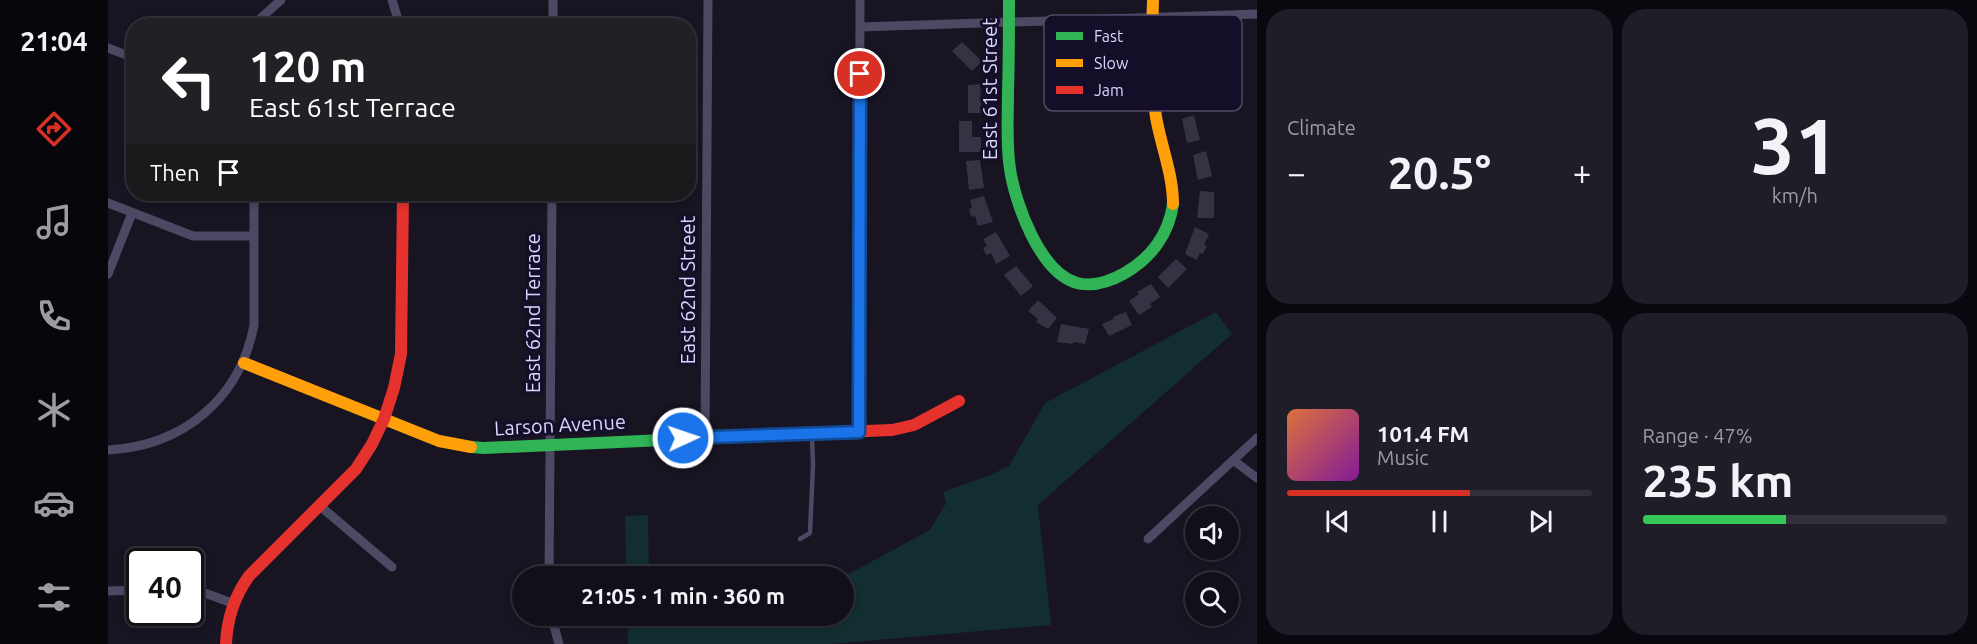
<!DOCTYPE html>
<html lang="en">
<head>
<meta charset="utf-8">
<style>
  :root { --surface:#120f1a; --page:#1f1d27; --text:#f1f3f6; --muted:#9c9ca2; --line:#312f39; --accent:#d93025 }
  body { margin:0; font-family:Ubuntu,sans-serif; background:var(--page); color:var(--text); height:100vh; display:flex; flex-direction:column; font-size:22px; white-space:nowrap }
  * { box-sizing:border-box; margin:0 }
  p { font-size:20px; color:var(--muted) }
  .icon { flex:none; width:33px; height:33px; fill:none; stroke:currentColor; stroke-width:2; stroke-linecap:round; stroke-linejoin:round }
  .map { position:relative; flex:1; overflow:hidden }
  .side { display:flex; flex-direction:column; gap:9px; padding:9px; background:#0a080e; width:720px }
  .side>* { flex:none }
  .guide { position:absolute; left:18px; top:18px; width:570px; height:183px; border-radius:24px; box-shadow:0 3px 9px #0003,0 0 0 2px var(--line); background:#202124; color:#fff; overflow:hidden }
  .tools { position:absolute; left:1077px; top:506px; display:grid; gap:12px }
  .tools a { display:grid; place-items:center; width:54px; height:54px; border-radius:50%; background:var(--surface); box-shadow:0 3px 9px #0003,0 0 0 2px var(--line); font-size:30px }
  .speed { position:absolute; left:18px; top:548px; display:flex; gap:12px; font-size:30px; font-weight:700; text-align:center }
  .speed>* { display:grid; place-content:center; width:78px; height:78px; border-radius:50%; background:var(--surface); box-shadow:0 3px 9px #0003,0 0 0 2px var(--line); line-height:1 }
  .speed .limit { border:3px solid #111; border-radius:9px; background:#fff; color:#111 }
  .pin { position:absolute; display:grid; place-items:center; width:51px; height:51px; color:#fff; margin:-26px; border:3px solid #fff; border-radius:50%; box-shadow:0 2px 6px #0007 }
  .me { position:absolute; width:66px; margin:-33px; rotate:87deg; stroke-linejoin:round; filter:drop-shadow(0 0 4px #0008) }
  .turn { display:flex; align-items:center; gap:21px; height:126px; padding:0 24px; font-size:27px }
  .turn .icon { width:78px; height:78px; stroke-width:2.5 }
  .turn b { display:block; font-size:42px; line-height:51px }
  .then { display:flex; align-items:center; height:57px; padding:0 24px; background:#0003; gap:12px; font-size:22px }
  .big { font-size:45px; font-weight:700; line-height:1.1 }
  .side .widget { flex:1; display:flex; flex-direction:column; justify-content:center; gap:9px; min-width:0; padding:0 21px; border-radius:24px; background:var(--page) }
  .side .dial { align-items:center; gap:0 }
  .dial b { font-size:78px; line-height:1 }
  .song { display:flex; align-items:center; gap:18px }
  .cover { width:72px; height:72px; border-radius:9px; background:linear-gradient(135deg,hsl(20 70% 55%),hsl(290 70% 35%)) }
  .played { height:6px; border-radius:3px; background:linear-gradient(90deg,var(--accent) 60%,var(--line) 60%) }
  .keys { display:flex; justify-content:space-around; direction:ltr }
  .heat { display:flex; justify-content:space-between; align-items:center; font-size:33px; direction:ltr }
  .charge { height:9px; border-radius:4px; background:linear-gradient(90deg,#34c759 47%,var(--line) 0) }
  .side .tiles { flex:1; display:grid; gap:9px; grid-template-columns:repeat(2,1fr) }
  .trip { position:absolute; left:404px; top:566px; width:342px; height:60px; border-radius:30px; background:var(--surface); box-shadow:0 3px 9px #0003,0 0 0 2px var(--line); font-weight:700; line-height:60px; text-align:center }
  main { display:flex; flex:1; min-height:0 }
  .menu { display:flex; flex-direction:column; width:108px; justify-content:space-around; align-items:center; background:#07060a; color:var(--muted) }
  .menu .icon { width:42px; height:42px }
  .menu .on { color:var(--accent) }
  .menu b { font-size:27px; color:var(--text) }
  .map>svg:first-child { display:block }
</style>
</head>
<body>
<main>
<nav class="menu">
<b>21:04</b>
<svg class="icon on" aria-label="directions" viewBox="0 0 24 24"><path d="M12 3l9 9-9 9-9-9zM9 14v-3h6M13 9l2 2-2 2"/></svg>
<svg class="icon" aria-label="music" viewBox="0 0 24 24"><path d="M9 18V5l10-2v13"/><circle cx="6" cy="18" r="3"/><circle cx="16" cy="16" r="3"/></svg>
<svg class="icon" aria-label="phone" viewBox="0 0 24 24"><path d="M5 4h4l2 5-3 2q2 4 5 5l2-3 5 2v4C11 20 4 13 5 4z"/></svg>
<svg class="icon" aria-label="climate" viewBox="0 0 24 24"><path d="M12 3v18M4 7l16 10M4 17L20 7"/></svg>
<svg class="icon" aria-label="car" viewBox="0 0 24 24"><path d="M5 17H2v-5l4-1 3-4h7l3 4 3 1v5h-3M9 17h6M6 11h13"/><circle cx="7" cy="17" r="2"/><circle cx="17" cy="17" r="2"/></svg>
<svg class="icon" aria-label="filters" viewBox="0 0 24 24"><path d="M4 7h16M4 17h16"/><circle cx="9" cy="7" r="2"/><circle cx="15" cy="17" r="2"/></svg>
</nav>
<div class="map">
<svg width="1149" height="644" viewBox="0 0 1149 644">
  <rect width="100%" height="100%" fill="#181422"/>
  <path fill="#122e30" d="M 1108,312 L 1124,334 L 930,505 L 943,625 L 723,644 L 520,644 L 519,615 L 550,615 L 553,619 L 561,615 L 735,615 L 735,577 L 822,530 L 838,503 L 835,492 L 885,474 L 901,466 L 937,403 Z
    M 540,515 L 541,576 L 518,576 L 517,516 Z"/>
  <path fill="#363244" d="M 854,42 L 874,61 L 864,71 L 844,51 Z
    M 872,84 L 874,113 L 860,113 L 860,85 Z
    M 1086,115 L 1092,140 L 1079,143 L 1074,119 Z
    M 851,121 L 864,121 L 864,137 L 873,137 L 873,152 L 851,152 Z
    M 1098,151 L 1104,176 L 1090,180 L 1085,155 Z
    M 872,160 L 876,188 L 861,190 L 858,161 Z
    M 1092,191 L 1106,192 L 1106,218 L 1089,218 Z
    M 876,196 L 885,222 L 870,226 L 867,216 L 863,217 L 861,209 L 864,208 L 862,200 Z
    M 1087,227 L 1101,234 L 1096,245 L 1099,246 L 1095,254 L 1092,253 L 1089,260 L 1077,254 Z
    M 888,232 L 902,256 L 888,264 L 883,253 L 878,255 L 875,248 L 879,246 L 875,239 Z
    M 1068,259 L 1079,269 L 1060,288 L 1050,277 Z
    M 908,266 L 925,286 L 913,296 L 896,275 Z
    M 1043,284 L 1052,297 L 1042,304 L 1044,307 L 1031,315 L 1021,301 L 1031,294 L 1029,292 Z
    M 930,300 L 949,318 L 940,329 L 928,322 L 930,319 L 920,311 Z
    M 1018,312 L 1024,325 L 1001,336 L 994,324 L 1006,319 L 1005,317 Z
    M 953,324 L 981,329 L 977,344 L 966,342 L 965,344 L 949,342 Z"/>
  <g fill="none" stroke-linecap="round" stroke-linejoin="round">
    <path stroke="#4b4963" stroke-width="4.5" d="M 692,539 L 702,533 L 705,465 L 704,436"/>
    <path stroke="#4b4963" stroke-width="9" d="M 284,0 L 292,26
      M 144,26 L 173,0
      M 445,26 L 445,0
      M 752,27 L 1149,14
      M 0,48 L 26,58
      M 0,203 L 85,236 L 146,236
      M 0,274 L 24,213
      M 751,432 L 752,0
      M 597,437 L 600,0
      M 0,450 C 75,446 132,399 146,325 L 146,194
      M 1125,460 L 1149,478
      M 212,506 L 284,567
      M 1040,539 L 1149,438
      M 441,576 L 444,194
      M 0,591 L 32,590
      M 82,591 L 94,592 L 124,603
      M 443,615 L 451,644"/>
    <path stroke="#30b455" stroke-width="12" d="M 901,0 C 901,31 901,61 900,92 C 900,117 898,144 902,169 C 907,203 932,273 969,283 C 985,287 1003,281 1017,273 C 1043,258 1061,234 1065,204
      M 363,447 L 376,448 L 758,431"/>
    <path stroke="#ff9f0a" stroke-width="12" d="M 1045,0 C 1044,39 1042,78 1048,117 C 1053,146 1065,174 1065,204
      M 136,363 L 331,441 L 363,447"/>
    <path stroke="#e5322d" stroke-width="12" d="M 758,431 L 784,430 L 806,425 L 851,401
      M 118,644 C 119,618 126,597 141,576 L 248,469 L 264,444 L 276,419 L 286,388 L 293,354 L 295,194"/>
  </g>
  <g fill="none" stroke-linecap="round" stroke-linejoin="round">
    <g stroke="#114b97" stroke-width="15">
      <path id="route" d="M 575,438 L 751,432 L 752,74"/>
    </g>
    <use href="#route" stroke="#1a73e8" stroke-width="10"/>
  </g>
  <g text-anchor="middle" stroke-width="6" stroke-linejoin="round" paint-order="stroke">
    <g font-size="20" fill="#dbd5ff" stroke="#140e28">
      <text transform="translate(882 89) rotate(-90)" y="7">East 61st Street</text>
      <text transform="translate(580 290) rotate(-90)" y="7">East 62nd Street</text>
      <text transform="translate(425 313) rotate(-90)" y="7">East 62nd Terrace</text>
      <text transform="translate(452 425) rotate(-3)" y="7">Larson Avenue</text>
    </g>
  </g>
  <rect x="936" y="15" width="198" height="96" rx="9" fill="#140e28" stroke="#504a68" stroke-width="1.5"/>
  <rect x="948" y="32" width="27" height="8" fill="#30b455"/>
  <rect x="948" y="59" width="27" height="8" fill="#ff9f0a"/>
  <rect x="948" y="86" width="27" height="8" fill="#e5322d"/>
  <g font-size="16" fill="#dbd5ff">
    <text x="986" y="42">Fast</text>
    <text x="986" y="69">Slow</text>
    <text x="986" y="96">Jam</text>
  </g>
</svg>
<div class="tools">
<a><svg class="icon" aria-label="sound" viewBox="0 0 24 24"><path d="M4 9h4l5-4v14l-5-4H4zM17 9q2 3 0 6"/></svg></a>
<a><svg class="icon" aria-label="search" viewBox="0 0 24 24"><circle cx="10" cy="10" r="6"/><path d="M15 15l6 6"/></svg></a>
</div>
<div class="speed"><div class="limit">40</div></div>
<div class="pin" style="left:752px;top:74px;background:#d93025"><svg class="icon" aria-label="arrive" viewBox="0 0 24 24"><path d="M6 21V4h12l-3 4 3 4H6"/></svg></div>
<svg class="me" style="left:575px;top:438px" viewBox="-20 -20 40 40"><circle r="17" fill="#1a73e8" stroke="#fff" stroke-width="3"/><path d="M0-11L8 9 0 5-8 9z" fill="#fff"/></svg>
<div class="trip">21:05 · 1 min · 360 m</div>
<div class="guide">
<div class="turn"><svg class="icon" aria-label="left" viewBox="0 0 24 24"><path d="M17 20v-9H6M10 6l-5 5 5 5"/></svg><div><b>120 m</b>East 61st Terrace</div></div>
<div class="then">Then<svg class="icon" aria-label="arrive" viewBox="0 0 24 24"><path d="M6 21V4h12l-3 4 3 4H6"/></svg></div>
</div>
</div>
<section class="side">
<div class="tiles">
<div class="widget"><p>Climate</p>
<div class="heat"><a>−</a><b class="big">20.5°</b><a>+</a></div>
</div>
<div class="widget dial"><b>31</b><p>km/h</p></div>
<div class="widget">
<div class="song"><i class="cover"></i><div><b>101.4 FM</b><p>Music</p></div></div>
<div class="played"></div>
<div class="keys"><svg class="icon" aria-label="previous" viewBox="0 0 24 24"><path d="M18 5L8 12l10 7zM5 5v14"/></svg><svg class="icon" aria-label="pause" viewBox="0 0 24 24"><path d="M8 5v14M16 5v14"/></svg><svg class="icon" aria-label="next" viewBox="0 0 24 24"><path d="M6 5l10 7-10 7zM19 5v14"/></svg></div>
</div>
<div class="widget"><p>Range · 47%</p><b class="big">235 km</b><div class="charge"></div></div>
</div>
</section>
</main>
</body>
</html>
